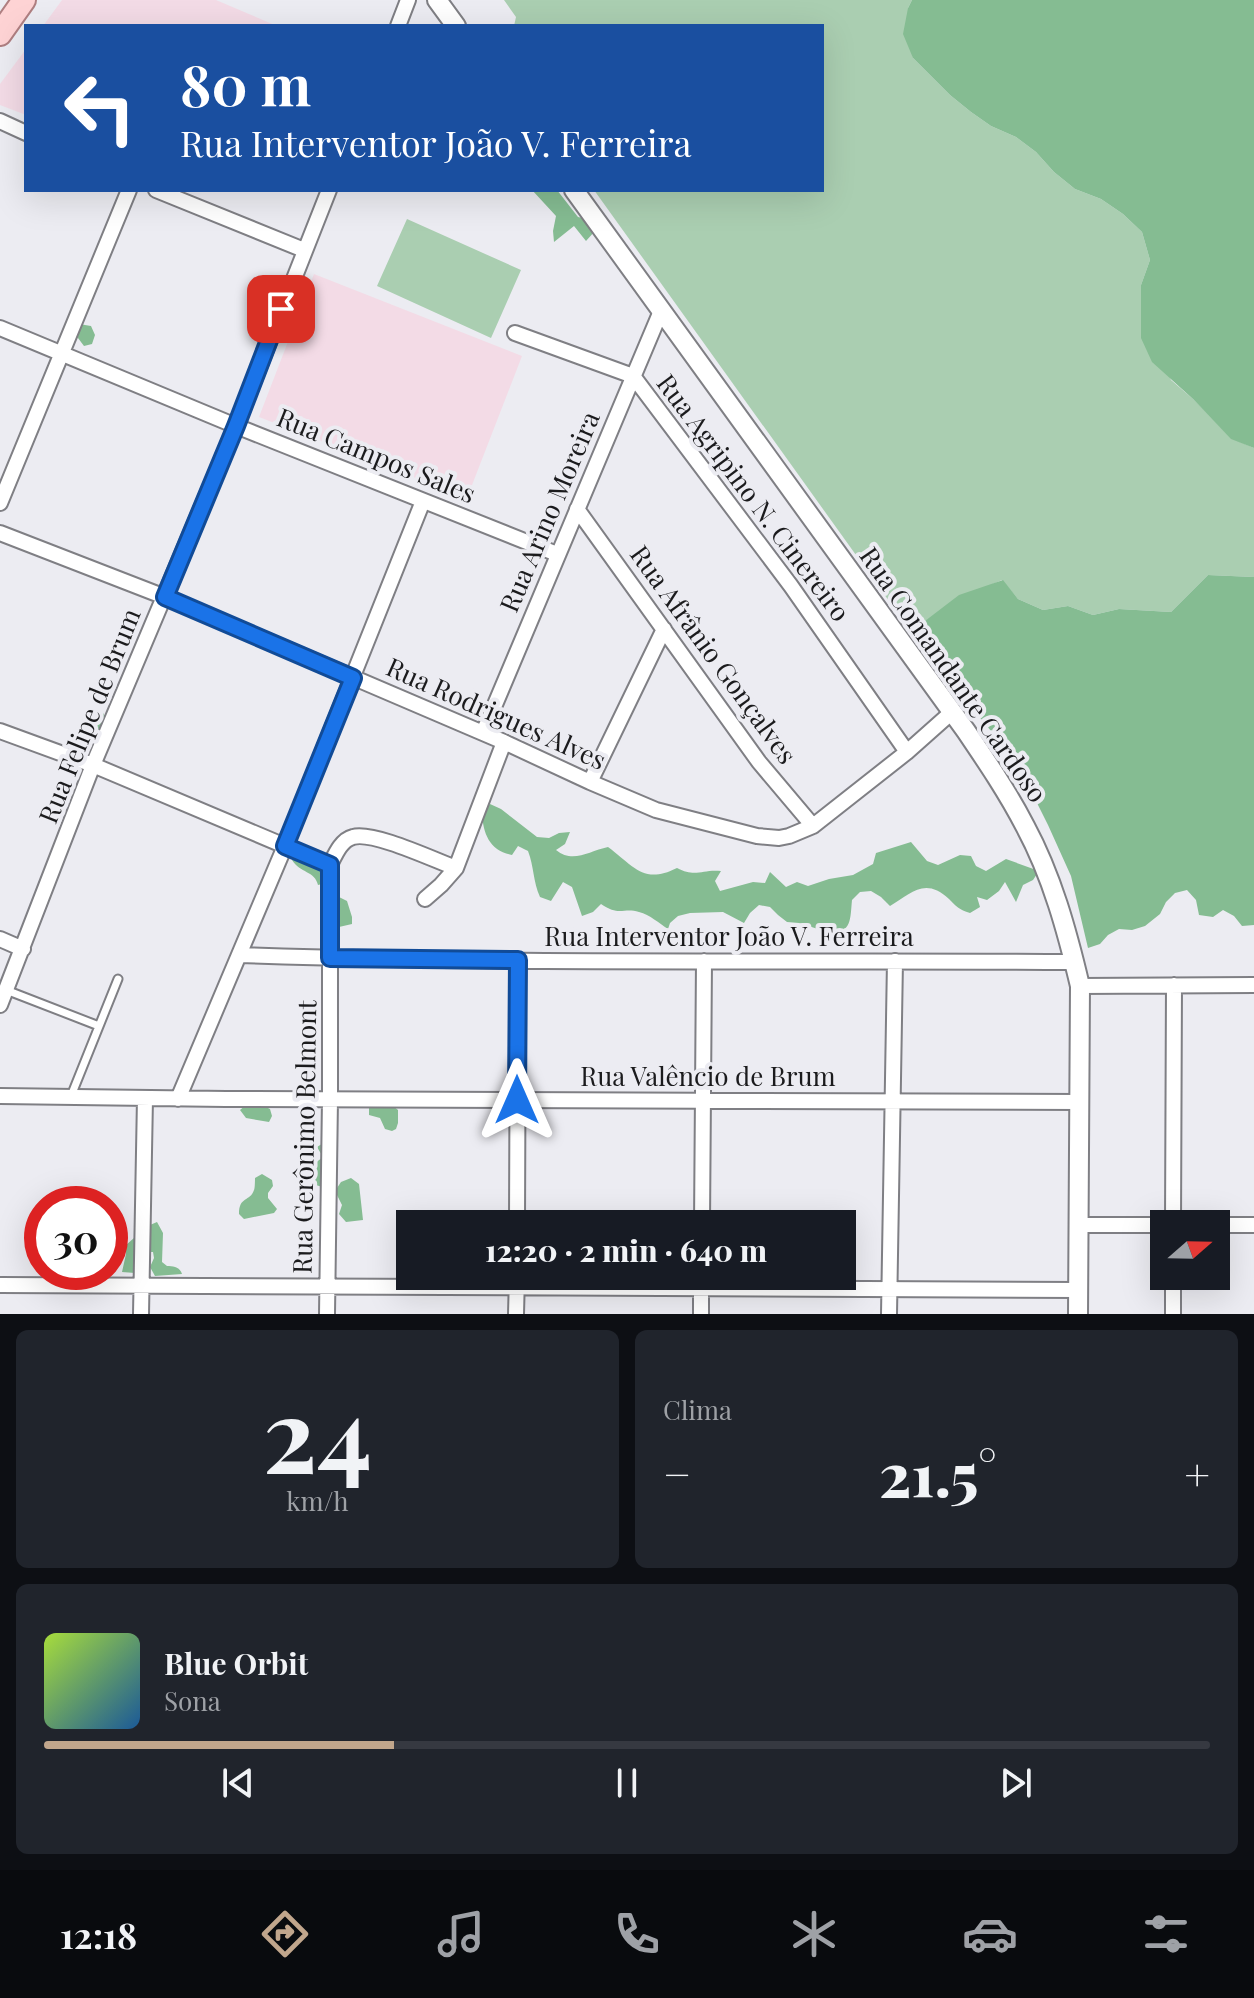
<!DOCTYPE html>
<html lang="es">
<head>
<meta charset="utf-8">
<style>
  :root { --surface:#171b24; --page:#20242c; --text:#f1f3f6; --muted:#9ea1a6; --line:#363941; --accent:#c1a68c }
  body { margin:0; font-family:"Playfair Display",serif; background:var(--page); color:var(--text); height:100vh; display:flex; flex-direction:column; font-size:30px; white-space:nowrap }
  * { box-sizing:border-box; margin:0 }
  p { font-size:26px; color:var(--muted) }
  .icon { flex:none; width:44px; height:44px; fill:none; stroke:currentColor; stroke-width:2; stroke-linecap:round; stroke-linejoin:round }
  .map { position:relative; height:1314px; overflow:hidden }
  .side { display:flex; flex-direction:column; gap:16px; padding:16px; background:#0d0f14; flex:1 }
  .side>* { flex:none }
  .banner { position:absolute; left:24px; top:24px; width:800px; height:168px; border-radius:0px; box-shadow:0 8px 32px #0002; background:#1a4fa0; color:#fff; overflow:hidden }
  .needle { width:52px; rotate:70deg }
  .tools { position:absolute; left:1150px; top:1210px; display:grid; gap:16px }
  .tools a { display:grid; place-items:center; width:80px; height:80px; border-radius:0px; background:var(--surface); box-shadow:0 8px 32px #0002; font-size:40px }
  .speed { position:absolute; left:24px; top:1186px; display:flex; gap:16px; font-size:40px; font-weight:700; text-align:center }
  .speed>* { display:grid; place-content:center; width:104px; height:104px; border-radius:50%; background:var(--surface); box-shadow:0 8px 32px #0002; line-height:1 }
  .speed .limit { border:12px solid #d22; background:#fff; color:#111 }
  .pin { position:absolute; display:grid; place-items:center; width:68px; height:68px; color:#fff; margin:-34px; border-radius:16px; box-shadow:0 4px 12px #0006 }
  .me { position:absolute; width:88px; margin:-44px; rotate:0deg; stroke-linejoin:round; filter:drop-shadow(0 0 6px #0008) }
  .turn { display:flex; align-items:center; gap:28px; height:168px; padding:0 24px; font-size:36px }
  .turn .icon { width:104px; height:104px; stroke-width:2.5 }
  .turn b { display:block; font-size:56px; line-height:68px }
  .big { font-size:60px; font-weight:800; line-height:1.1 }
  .side .card { flex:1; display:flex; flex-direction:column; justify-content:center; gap:12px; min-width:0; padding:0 28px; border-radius:12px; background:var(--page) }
  .side .dial { align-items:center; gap:0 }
  .dial b { font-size:104px; line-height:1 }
  .song { display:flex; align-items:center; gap:24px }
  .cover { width:96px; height:96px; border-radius:12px; background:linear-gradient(135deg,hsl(80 70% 55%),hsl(210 70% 35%)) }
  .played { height:8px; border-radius:4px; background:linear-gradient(90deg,var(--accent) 30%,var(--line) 30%) }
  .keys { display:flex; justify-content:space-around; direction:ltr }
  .heat { display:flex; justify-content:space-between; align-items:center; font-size:44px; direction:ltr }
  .side .tiles { flex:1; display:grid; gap:16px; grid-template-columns:1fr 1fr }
  .card:last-child { grid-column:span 2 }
  .trip { position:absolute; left:396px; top:1210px; width:460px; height:80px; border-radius:0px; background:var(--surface); box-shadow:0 8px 32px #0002; font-weight:800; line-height:80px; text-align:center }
  .dock { display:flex; height:128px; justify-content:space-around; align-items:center; background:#090b0e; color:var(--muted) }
  .dock .icon { width:56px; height:56px }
  .dock .active { color:var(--accent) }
  .dock b { font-size:36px; color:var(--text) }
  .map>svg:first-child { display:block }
</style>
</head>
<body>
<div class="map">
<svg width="1254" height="1314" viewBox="0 0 1254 1314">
  <rect width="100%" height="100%" fill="#ececf2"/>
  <path fill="#f3dbe6" d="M 62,0 L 216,0 L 277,26 L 43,26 Z
    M 26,49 L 26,115 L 0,105 L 0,84 Z
    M 314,274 L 522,356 L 467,498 L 259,417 Z"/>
  <path fill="#aaceb1" d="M 504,0 L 912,0 L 908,8 L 913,58 L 950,95 L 971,112 L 991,126 L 1016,137 L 1036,152 L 1054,172 L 1075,189 L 1101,199 L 1123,214 L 1142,232 L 1150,260 L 1141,285 L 1141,311 L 1171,380 L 1193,399 L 1231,438 L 1254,448 L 1254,577 L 1208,575 L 1171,612 L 1119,609 L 1093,615 L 1068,606 L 1043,610 L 1018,599 L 1002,580 L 984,588 L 925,621 L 927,654 L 594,190 L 822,190 L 822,26 L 514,26 L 516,17 Z
    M 407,219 L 521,270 L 491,338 L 377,286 Z"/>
  <path fill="#85bc92" d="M 912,0 L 1254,0 L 1254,448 L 1231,439 L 1193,399 L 1152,362 L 1141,338 L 1141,285 L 1150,260 L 1142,232 L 1123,214 L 1101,199 L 1075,189 L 1054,172 L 1036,152 L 1016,137 L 991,126 L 971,112 L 950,95 L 913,58 L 903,34 L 908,8 Z
    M 532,190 L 557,190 L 578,217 L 587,219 L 595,231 L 586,241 L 574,226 L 554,242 L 553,231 L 556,216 Z
    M 79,324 L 91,326 L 95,335 L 92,344 L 84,346 L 75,334 Z
    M 1208,575 L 1254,577 L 1254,925 L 1242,926 L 1234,916 L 1223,910 L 1213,917 L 1199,915 L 1196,900 L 1187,890 L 1175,893 L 1166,902 L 1160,914 L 1145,926 L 1132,930 L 1119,929 L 1108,935 L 1100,944 L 1088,948 L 1071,876 L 1048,825 L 1035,799 L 991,731 L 927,654 L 925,621 L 959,595 L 1003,580 L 1018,599 L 1043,610 L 1068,606 L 1093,615 L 1119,609 L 1171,612 Z
    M 103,713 L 109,723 L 101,734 L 85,738 L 79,733 L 77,727 C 83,715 90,714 103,713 Z
    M 490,804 L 501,809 L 537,837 L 549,838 L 559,833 L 570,832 L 565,844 L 556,850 C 573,864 589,851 608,847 C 634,866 643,885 677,868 C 696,878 702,869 721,871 L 715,881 L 720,891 L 753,882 L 765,883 L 770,872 L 786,887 L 797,882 L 808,886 L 829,879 L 853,875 L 873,864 L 876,853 L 911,842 L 927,861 L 938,865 L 960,855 L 971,856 L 976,866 L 986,871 L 1006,859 L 1039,871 L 1033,880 L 1023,885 L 1016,902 L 1005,882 L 999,891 L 987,900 L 977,897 L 980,907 L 970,913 C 959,910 956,906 949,899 C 925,876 910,894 890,906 L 881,897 L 871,891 L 860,892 L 852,900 C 850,921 852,929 831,937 L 821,930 L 799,923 L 787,922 L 778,915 L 770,907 L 759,905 L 750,913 L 744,923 L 723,912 L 690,913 L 678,916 L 670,923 L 668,929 C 659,923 650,915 639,912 C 623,907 620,917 601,904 L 593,912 L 582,916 L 572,887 L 563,882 L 551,901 L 540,897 C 533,882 534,866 528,851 L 518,846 L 512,855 C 490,851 483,834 482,813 Z
    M 302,857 C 316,862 325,867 322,884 L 318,885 C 315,871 300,873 292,860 Z
    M 339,897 L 347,901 L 352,917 L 352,924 L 339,927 L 334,905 Z
    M 246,1105 L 264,1106 L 270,1109 L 272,1116 L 269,1122 L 246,1118 L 240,1110 Z
    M 369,1106 L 393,1106 L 398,1110 L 398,1123 L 396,1129 L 392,1131 L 385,1129 L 380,1118 L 369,1115 Z
    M 325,1142 L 328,1189 L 316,1185 L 311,1176 L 314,1164 L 323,1157 L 317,1147 Z
    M 262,1174 L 272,1180 L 273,1186 L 268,1193 L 268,1198 L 277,1209 L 274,1213 L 244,1219 L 239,1214 C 239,1196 250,1202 254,1190 C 255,1189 255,1179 255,1178 Z
    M 351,1178 L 359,1184 L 363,1220 L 346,1222 L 339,1214 L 342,1205 L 335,1191 L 341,1182 Z
    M 157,1222 L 163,1233 L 162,1262 L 167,1266 C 173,1266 180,1267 182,1274 L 155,1276 L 150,1267 L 154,1258 L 153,1252 L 148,1252 L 135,1273 L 122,1272 L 126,1254 L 126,1245 L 134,1238 L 143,1238 L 150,1225 Z"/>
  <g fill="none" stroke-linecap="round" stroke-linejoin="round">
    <g stroke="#7f7f84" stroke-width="11">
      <path id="service" d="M 6,990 L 99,1026
        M 71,1096 L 118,979"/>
    </g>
    <g stroke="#7f7f84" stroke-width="18">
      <path id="minor" d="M 398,26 L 408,0
        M 0,121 L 26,133
        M 156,190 L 304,250
        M 0,328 L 236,426 L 557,554
        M 515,333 L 633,376 L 791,586 L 907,752
        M 0,503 L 129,190
        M 577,509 L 759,762 L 813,826
        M 0,533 L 165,597 L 504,742 L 590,782 L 656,810 L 757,836 L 779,838 L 789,836 L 813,826 L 907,752 L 952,712
        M 0,731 L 93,765 L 330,865
        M 483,733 L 661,311
        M 590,782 L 664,629
        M 425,899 L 441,885 L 456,868 L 504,742
        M 0,939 L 23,949
        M 239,955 C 517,965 796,960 1074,962
        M 1080,986 L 1254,985
        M 0,1005 L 93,765 L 236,426 L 329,190
        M 0,1096 L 226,1099 L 1080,1102
        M 178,1099 L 285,846 L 423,501
        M 517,1224 L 518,960
        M 702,1224 L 704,961
        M 1173,1224 L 1174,985
        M 1079,1225 L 1164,1225
        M 1216,1225 L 1254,1225
        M 0,1285 L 1078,1290
        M 141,1314 L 145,1098
        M 327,1314 L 330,1099 L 330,865 C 335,855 341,840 353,837 C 373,831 434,860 456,868
        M 516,1314 L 517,1276
        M 701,1314 L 701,1276
        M 889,1314 L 895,961
        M 1173,1314 L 1173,1276"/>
    </g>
    <g stroke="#7f7f84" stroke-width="22">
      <path id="tertiary" d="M 437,0 L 456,26
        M 574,190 L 966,731 C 987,762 1008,793 1025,826 C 1052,876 1067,931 1080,986 L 1078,1314"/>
    </g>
    <g stroke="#af7f81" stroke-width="26">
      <path id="primary" d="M 0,34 L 24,0"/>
    </g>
    <use href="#service" stroke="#fff" stroke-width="7"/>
    <use href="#minor" stroke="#fff" stroke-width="14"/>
    <use href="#tertiary" stroke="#fff" stroke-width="18"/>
    <use href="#primary" stroke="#fed3d4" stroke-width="22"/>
  </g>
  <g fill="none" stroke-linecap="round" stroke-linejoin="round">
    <g stroke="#114b97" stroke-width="20">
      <path id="route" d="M 281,309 L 236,426 L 165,597 L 353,678 L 285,846 L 330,865 L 330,958 L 518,960 L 517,1100"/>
    </g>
    <use href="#route" stroke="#1a73e8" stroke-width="14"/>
  </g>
  <g text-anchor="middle" stroke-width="8" stroke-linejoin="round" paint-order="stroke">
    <g font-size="26" fill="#1b1b1d" stroke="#ececf2">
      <text transform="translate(376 456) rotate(22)" y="9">Rua Campos Sales</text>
      <text transform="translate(753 498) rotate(53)" y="9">Rua Agripino N. Cinereiro</text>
      <text transform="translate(550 512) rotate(-67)" y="9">Rua Arino Moreira</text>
      <text transform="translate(713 655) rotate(54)" y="9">Rua Afrânio Gonçalves</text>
      <text transform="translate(953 675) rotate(55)" y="9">Rua Comandante Cardoso</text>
      <text transform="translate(496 714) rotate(24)" y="9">Rua Rodrigues Alves</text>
      <text transform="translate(90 716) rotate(-68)" y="9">Rua Felipe de Brum</text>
      <text x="729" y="946">Rua Interventor João V. Ferreira</text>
      <text x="708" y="1086">Rua Valêncio de Brum</text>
      <text transform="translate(305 1137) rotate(-89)" y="9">Rua Gerônimo Belmont</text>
    </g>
  </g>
</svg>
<div class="tools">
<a><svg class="needle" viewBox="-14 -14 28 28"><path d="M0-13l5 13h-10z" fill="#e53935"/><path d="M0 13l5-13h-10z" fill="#9ea1a6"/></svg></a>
</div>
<div class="speed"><div class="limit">30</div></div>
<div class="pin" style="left:281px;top:309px;background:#d93025"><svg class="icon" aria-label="arrive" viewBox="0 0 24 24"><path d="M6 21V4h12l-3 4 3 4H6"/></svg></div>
<svg class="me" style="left:517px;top:1100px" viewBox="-20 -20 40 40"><path d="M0-17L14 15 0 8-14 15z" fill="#1a73e8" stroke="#fff" stroke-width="4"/></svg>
<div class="trip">12:20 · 2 min · 640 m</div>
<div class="banner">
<div class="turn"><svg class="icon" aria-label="left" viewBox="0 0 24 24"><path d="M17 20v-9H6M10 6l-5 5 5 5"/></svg><div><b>80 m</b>Rua Interventor João V. Ferreira</div></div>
</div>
</div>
<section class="side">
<div class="tiles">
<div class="card dial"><b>24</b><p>km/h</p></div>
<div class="card"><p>Clima</p>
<div class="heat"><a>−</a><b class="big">21.5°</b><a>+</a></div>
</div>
<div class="card">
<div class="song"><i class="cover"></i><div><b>Blue Orbit</b><p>Sona</p></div></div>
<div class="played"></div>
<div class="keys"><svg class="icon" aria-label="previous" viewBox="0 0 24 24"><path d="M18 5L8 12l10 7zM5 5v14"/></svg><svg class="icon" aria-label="pause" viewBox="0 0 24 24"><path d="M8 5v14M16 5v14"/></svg><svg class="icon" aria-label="next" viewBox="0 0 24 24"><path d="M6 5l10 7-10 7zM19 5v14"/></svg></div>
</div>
</div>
</section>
<nav class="dock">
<b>12:18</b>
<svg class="icon active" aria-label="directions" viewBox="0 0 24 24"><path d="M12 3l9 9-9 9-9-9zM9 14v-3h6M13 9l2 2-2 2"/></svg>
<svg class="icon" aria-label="music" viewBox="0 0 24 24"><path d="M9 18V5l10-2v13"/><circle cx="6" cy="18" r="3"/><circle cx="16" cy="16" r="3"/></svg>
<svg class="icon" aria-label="phone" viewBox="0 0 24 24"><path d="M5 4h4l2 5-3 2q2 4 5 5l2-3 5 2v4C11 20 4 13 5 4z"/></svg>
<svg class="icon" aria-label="climate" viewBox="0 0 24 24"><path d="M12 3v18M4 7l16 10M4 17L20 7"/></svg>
<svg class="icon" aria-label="car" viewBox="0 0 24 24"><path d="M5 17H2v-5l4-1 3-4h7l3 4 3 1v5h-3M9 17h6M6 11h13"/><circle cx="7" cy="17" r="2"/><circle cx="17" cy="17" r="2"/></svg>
<svg class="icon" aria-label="filters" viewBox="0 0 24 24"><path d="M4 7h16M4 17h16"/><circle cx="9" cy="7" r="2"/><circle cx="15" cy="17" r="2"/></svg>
</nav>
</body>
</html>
